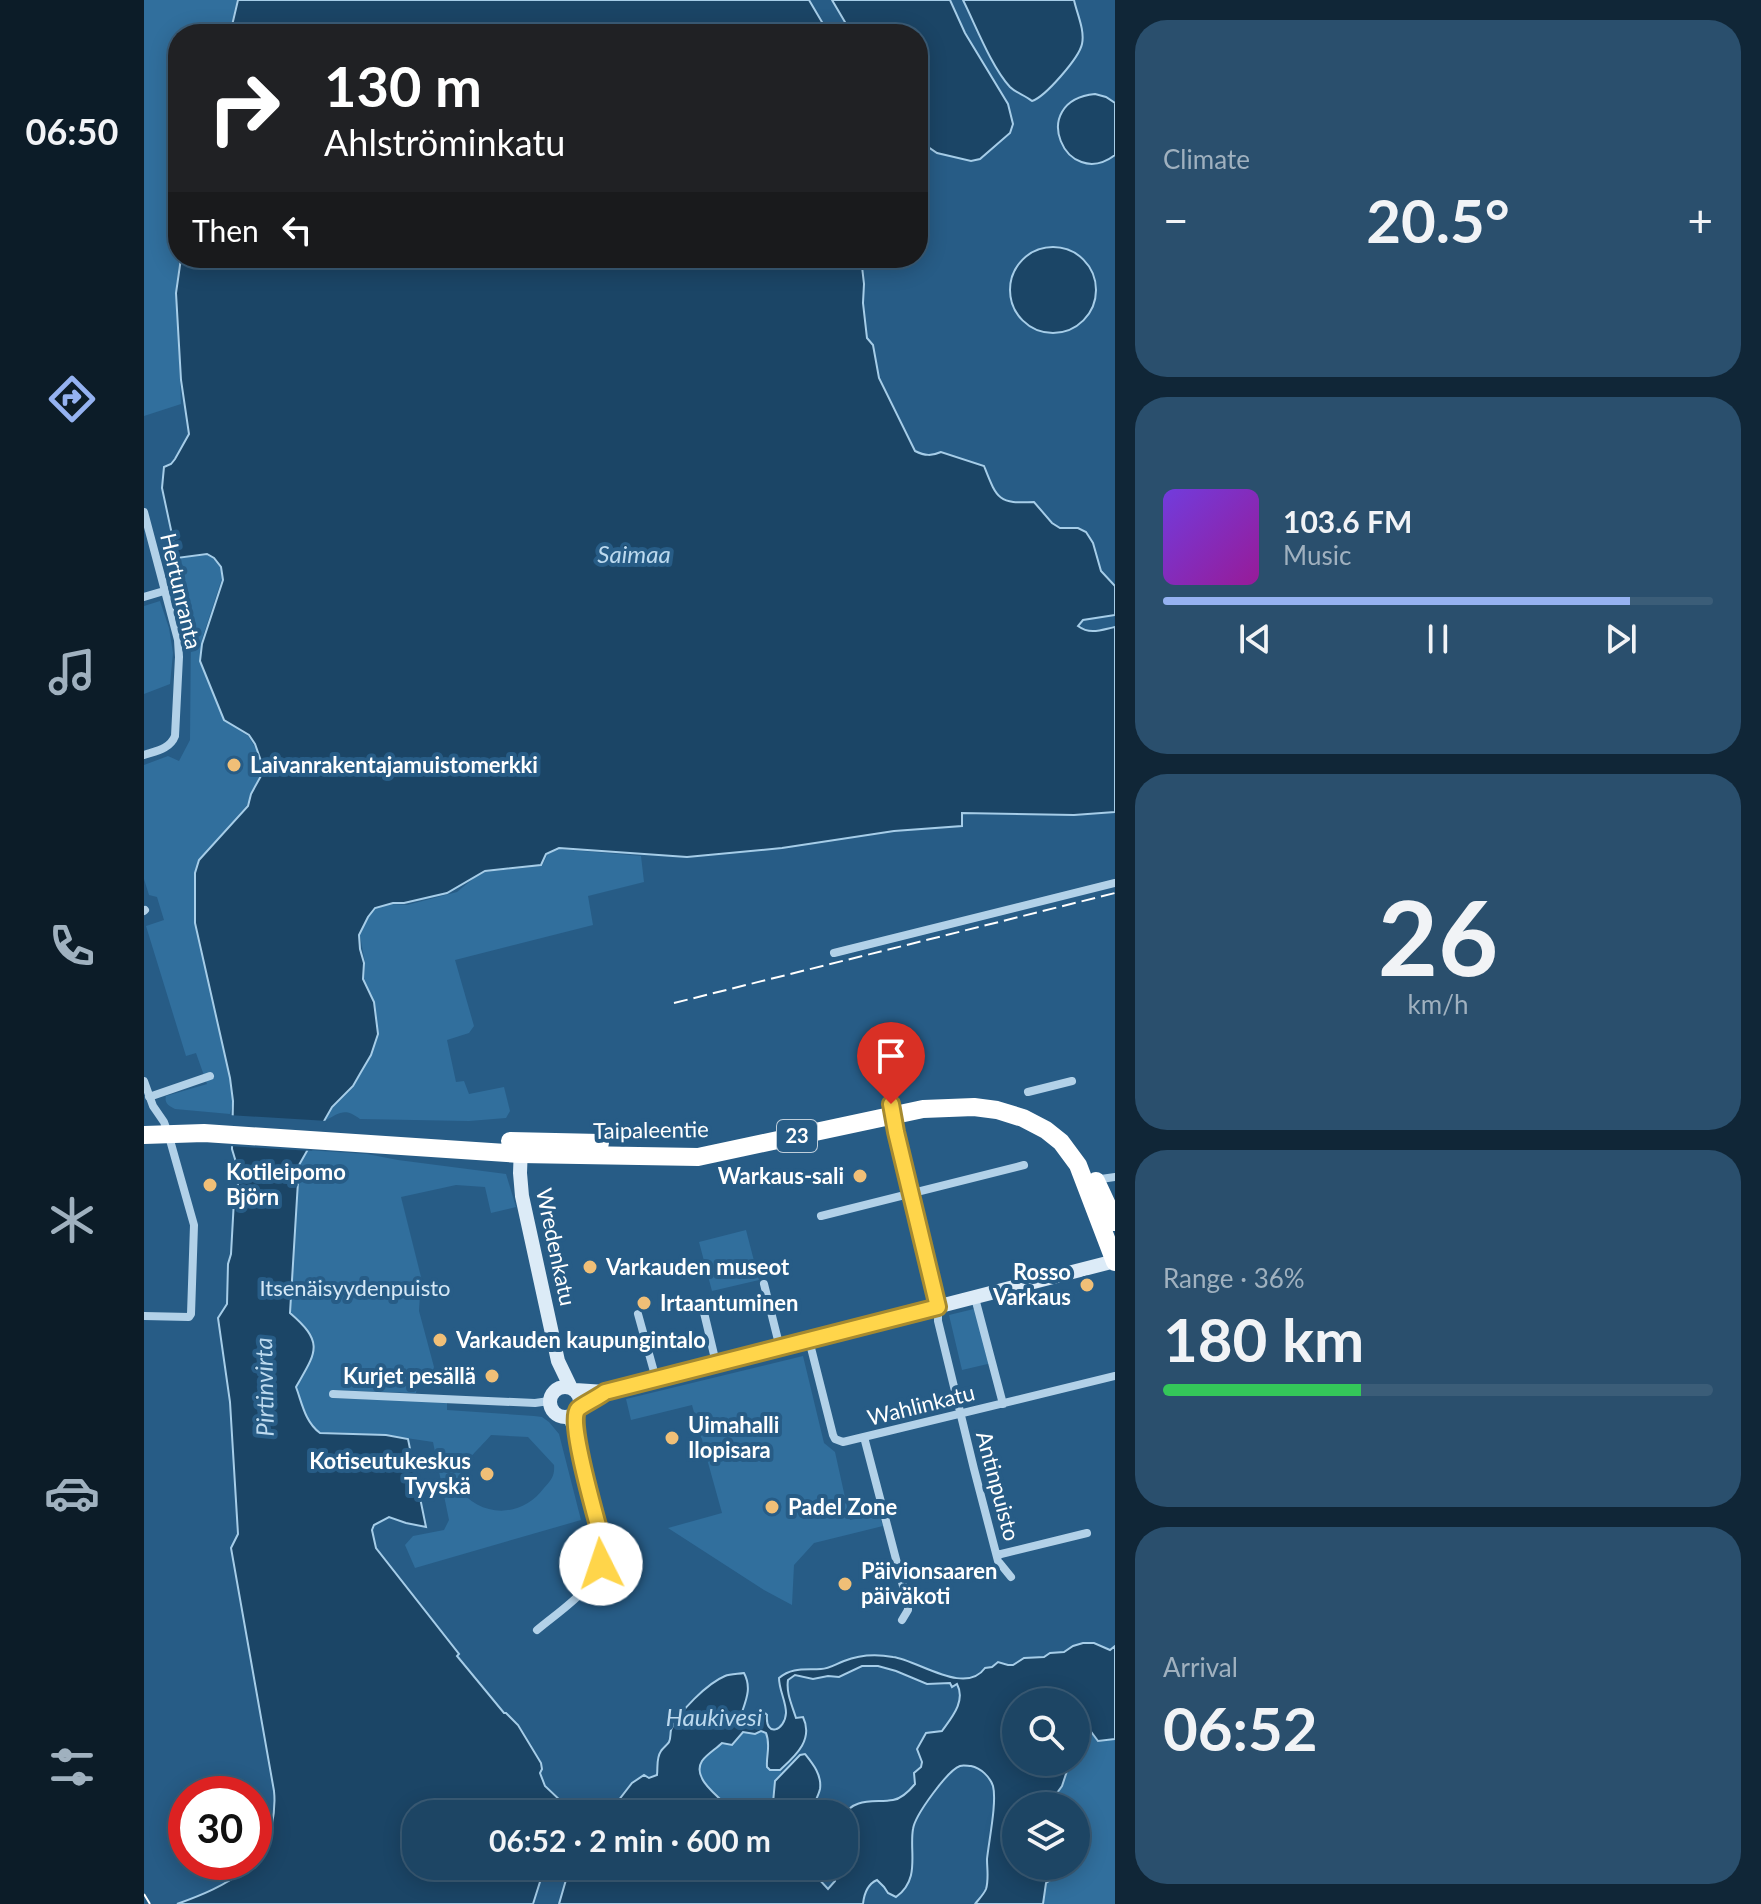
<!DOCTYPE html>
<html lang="en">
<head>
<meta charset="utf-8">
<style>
  :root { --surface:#1d4564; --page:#2a4f6d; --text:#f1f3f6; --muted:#a0b1bf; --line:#3b5d78; --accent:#95b2f1 }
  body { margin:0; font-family:Lato,sans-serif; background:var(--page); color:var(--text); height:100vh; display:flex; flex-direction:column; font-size:30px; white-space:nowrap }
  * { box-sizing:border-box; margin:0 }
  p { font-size:26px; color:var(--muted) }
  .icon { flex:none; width:44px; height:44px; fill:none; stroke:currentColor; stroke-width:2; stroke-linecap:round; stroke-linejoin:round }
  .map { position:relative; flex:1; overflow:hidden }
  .panel { display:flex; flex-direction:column; gap:20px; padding:20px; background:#102637; width:646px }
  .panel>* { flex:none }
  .hud { position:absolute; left:24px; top:24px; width:760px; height:244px; border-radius:32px; box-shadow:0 4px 20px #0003,0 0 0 2px var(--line); background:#202124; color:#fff; overflow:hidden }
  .buttons { position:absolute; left:858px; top:1688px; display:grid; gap:16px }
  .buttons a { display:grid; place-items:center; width:88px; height:88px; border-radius:50%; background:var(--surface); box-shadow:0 4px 20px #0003,0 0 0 2px var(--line); font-size:40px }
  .speed { position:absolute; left:24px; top:1776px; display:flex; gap:16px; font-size:40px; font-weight:700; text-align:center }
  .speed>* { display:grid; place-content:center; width:104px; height:104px; border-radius:50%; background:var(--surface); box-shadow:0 4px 20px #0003,0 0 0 2px var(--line); line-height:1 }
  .speed .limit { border:12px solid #d22; background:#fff; color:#111 }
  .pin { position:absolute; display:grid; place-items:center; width:68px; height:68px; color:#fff; margin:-82px -34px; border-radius:50% 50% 50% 0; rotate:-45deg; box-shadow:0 0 8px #0007 }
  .pin .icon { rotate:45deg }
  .me { position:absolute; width:88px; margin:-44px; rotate:356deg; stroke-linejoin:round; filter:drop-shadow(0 0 6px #0008) }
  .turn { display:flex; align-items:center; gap:28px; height:168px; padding:0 24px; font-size:36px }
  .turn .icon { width:104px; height:104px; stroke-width:2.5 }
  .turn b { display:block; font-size:56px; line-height:68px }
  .then { display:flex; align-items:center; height:76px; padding:0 24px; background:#0003; gap:16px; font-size:30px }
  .big { font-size:60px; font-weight:700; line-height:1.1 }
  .panel .widget { flex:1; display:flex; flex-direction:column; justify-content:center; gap:12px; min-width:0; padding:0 28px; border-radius:32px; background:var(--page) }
  .panel .dial { align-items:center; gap:0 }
  .dial b { font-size:104px; line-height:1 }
  .song { display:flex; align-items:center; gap:24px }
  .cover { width:96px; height:96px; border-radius:12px; background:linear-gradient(135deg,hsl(260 70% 55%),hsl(300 70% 35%)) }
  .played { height:8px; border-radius:4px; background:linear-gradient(90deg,var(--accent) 85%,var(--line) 85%) }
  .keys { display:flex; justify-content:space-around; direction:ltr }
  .heat { display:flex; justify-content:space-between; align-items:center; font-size:44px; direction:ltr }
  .charge { height:12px; border-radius:6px; background:linear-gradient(90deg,#34c759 36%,var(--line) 0) }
  .trip { position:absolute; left:258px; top:1800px; width:456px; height:80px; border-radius:32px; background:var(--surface); box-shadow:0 4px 20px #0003,0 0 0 2px var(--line); font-weight:700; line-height:80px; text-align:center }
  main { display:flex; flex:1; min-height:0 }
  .dock { display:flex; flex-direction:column; width:144px; justify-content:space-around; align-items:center; background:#0c1c28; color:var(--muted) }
  .dock .icon { width:56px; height:56px }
  .dock .current { color:var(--accent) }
  .dock b { font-size:36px; color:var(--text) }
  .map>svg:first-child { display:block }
</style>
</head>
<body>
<main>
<nav class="dock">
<b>06:50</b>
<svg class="icon current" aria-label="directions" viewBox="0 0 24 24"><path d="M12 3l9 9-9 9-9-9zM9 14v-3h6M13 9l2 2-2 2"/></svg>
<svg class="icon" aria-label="music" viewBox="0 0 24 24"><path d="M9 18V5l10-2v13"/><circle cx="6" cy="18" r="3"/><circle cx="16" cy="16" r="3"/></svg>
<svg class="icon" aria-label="phone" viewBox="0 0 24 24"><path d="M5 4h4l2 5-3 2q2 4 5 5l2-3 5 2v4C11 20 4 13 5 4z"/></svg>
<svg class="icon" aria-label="climate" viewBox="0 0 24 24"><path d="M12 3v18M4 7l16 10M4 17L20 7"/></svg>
<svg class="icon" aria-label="car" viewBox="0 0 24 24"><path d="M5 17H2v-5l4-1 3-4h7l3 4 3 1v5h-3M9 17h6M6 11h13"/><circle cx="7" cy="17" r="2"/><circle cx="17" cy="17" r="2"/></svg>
<svg class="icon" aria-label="filters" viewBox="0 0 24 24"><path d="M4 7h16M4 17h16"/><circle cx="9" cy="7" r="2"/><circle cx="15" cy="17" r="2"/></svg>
</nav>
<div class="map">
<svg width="971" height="1904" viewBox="0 0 971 1904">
  <rect width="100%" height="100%" fill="#275c86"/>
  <path fill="#316f9d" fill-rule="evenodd" d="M 0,0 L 93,0 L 85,34 L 34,34 L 34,129 L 24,185 L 34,212 L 34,258 L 36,258 L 32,288 L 37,404 L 0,416 Z
    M 32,554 L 33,558 L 66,555 L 76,567 L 78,578 L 58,639 L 56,660 L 81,721 L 104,736 L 114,752 L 117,772 L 103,805 L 55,860 L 51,923 L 86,1077 L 89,1101 L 86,1114 L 31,1109 C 25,1106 20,1103 22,1096 L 63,1084 L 52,1053 L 42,1056 L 2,926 L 20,920 L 13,897 L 5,895 L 0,879 L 0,765 L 24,756 L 35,761 L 46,740 L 47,635 L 26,557 Z
    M 16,601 L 25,628 L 29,653 L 26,684 L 0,694 L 0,606 Z
    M 415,849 L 497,856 L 500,882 L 444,896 L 449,925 L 311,960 L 330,1026 L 325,1033 L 303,1040 L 312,1082 L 320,1081 L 325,1094 L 360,1087 L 366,1111 L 362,1118 L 325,1121 L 216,1119 C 200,1107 196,1113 180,1121 L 188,1107 L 209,1086 L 230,1002 L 220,978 L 221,963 L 216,935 L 224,917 L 231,908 L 248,904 L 263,905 L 313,892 L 330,878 L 341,872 L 398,866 L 404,854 Z
    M 163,1150 L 223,1154 L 254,1160 L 362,1174 L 372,1207 L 347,1213 L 341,1187 L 312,1185 L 257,1197 L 281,1293 L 276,1294 L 275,1311 L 290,1367 L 284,1385 L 273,1385 L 272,1393 L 187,1390 L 186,1398 L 303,1402 L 303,1410 L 390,1416 L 398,1417 L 405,1422 L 415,1434 L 437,1520 L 271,1568 L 261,1545 L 269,1536 L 300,1530 L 305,1520 L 289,1442 L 242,1435 L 185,1432 L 176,1433 C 161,1422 158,1403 152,1386 C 172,1353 182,1342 146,1314 L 155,1165 ZM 347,1435 L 384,1437 L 410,1465 C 411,1476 407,1480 400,1488 C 377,1519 335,1518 313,1486 C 316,1464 333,1451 347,1435 Z
    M 602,1230 L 615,1280 L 568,1291 L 555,1242 Z
    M 834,1308 L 848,1363 L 818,1370 L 805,1315 Z
    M 659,1356 L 680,1443 L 691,1452 L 706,1520 L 735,1514 L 739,1526 L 670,1543 L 650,1565 L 648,1605 L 620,1590 L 524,1528 L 578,1513 L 548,1405 L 487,1420 L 482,1399 Z
    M 945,1728 L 954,1741 L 971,1739 L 971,1904 L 899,1904 L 902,1883 L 911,1877 L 916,1866 L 932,1866 L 932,1806 L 913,1806 L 908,1800 L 918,1786 L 926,1762 L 932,1762 L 932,1741 Z
    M 617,1731 L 622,1733 C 627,1745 623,1755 623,1767 L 626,1770 L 636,1770 L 638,1775 L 631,1781 L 628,1814 L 592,1814 C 581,1801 546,1781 558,1761 C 563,1754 572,1749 578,1743 L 591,1742 L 599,1732 L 611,1734 Z"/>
  <path fill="#1b4566" stroke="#a6cde8" stroke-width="2" d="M 94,0 L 665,0 L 685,34 L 86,34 Z
    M 688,0 L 806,0 L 821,33 L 864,104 L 869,124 L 866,133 L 836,159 L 827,161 L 793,153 L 774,140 L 774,34 L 708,34 Z
    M 819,0 L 930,0 C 933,14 941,30 938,44 C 935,58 901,97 888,101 C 881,95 872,93 866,87 C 847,66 832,26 819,0 Z
    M 951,94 L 962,97 L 971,103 L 971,155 C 922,192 882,101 951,94 Z
    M866 290a43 43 0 1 1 86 0a43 43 0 1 1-86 0Z
    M 37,258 L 717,258 L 720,284 L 719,303 L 723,338 L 729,345 L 735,378 L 771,451 C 781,456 788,456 797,452 L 840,466 C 853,499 854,504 890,502 L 908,523 L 916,528 L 934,528 L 942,532 L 949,543 L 957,571 L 971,586 L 971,615 L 939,620 L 934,626 C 946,635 957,630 971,627 L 971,812 L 930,815 L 818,813 L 818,826 L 750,831 L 638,848 L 543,857 L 415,848 L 402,854 L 397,865 L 341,871 L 303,893 L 260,903 L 249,903 L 231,908 L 224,917 L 215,935 L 216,949 L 220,963 L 219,979 L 230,1002 L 234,1034 L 227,1055 L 217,1072 L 209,1086 L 188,1107 L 155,1165 L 146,1313 C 181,1343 172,1352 152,1387 C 158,1403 161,1422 176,1433 L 242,1435 L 264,1439 L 282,1527 L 262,1523 L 245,1517 L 230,1525 L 228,1530 L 232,1548 L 315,1654 L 313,1656 L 360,1713 L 362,1713 L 374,1725 L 397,1763 L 398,1769 L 396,1773 L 401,1786 L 418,1802 L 416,1814 L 272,1814 L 272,1866 L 401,1866 L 389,1904 L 33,1904 C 58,1895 80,1886 101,1870 C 105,1866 112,1862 115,1858 C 127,1843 132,1810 130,1791 L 87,1548 L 94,1534 L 86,1402 L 74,1318 L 83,1304 L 84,1264 L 87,1254 L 90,1200 L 95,1180 L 94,1169 L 88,1149 L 89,1101 L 86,1078 L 51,923 L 51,873 L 55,860 L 104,806 L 107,794 L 118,774 L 117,761 L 111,744 L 105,735 L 80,720 L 56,661 L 58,644 L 79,580 L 77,567 L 70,558 L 63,554 L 33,558 L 18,488 L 20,467 L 27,464 L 31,459 L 45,434 L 37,380 L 32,293 Z
    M 939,1643 L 950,1643 L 966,1650 L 971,1646 L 971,1739 L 954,1741 L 945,1729 L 932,1741 L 932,1702 L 872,1702 L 872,1762 L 926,1762 L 918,1786 L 908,1800 L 913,1806 L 872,1806 L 872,1866 L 916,1866 L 911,1877 L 902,1883 L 899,1904 L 831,1904 C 835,1899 840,1894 842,1889 C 845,1879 843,1869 843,1859 C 845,1840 853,1802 849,1786 C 846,1777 837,1768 827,1766 C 824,1766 819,1765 816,1766 C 804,1770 771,1815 769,1829 C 765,1852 777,1879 752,1897 L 744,1893 L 740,1887 L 733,1880 C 724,1884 720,1894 719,1904 L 415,1904 L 426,1866 L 668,1866 L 672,1876 L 684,1889 L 691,1881 L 692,1873 L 684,1866 L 700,1866 L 700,1816 C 709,1797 732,1803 749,1800 C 757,1799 766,1790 771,1784 L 770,1773 L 777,1767 L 778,1762 L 773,1749 L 782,1733 L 798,1731 C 808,1717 822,1701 813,1684 L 808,1687 L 806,1683 L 783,1684 L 752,1671 L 734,1666 L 718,1666 L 695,1677 L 684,1676 L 669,1679 L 651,1675 L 644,1680 C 642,1693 648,1705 652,1718 L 659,1717 C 670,1740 651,1756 636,1770 L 626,1770 L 623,1767 C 622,1755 627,1745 622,1733 L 617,1731 L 611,1734 L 599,1732 L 588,1745 L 578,1743 C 572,1749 563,1754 558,1761 C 546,1780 581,1801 592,1814 L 464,1814 L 488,1783 L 500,1775 L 505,1778 L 513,1775 C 514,1767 512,1758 517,1751 C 518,1749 524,1744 525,1742 C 527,1738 526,1734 527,1730 C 534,1712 564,1683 581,1676 C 586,1674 594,1674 600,1673 C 608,1688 602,1700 597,1715 C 601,1726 611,1721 614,1713 L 620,1712 L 623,1715 C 621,1738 641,1731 642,1713 C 642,1701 635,1690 635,1678 C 648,1667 661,1670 677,1669 C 685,1669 692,1664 700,1661 C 715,1655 733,1654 749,1657 C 774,1660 821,1696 841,1668 L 848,1667 L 854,1662 L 864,1665 L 869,1665 L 880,1658 L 900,1657 L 906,1653 L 920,1652 L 929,1646 Z
    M 661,1754 C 669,1764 678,1775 676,1789 C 674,1798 668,1805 667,1814 L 628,1814 L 631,1781 L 656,1755 Z"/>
  <path fill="#275c86" d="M 84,1115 L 184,1121 L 168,1151 L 84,1146 Z"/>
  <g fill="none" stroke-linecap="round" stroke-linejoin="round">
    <path stroke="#b2d1e8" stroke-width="8" d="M 0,512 L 34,640 L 35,657 L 31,736 C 26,749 12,751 0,755
      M 0,597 L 20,591
      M 0,911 L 1,910
      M 690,953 L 971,883
      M 0,1081 L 9,1106 L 20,1122 L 24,1133 L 50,1225 L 47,1314 L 45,1317 L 0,1316
      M 884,1092 L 928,1081
      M 5,1097 L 66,1076
      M 747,1104 L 752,1132 L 794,1307 L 794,1321 L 830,1469 L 854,1561 L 867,1577
      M 957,1179 L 971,1177
      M 677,1216 L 880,1165
      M 620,1284 L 636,1348
      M 831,1298 L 859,1404
      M 557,1300 L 572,1363
      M 494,1314 L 512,1379
      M 665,1340 L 689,1435 L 691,1439 L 699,1442 L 971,1376
      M 189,1394 L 391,1403 L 405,1401
      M 432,1413 L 432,1437
      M 720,1437 L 764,1605 L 764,1610 L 758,1620
      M 853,1555 L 943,1533
      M 393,1630 C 419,1608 454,1588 460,1552 L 432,1438 L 422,1417"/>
    <path stroke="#dcebf7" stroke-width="14" d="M 377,1146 L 376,1173 L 378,1196 L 414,1361 L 427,1388
      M406 1402a15 15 0 1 1 30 0a15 15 0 1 1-30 0Z
      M 431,1390 L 461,1392 L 971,1261"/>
    <path stroke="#fff" stroke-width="18" d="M 0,1135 L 60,1133 L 376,1154 L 554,1157 L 779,1109 L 830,1107 L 853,1110 L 879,1118 L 902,1130 L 917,1142 L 934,1165 L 971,1262
      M 366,1141 L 456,1143
      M 952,1181 L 971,1222"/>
    <path stroke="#fff" stroke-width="2" stroke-dasharray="14 6" stroke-linecap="butt" d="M 530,1003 L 971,893
      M 0,1894 L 6,1904"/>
  </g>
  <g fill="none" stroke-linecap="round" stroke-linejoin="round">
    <g stroke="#a68a30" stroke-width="20">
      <path id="route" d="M 457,1564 L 460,1552 L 459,1544 C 454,1524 423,1421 434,1409 C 438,1405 455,1397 461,1392 L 794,1307 L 752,1132 L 747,1104"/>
    </g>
    <use href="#route" stroke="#ffd54a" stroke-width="14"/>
  </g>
  <g fill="#f0bf77" stroke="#275c86" stroke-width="3">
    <circle cx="90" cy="765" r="8"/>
    <circle cx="716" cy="1176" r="8"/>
    <circle cx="66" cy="1185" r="8"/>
    <circle cx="446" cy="1267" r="8"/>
    <circle cx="943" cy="1285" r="8"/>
    <circle cx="500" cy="1303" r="8"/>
    <circle cx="296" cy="1340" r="8"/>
    <circle cx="348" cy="1376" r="8"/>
    <circle cx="528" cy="1438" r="8"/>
    <circle cx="343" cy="1474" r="8"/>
    <circle cx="628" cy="1507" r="8"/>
    <circle cx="701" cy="1584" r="8"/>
  </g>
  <g text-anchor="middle" stroke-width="8" stroke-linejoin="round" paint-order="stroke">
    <rect fill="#275c86" stroke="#becedb" stroke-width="2" x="633" y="1120" width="40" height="32" rx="6"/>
    <g font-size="20" font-weight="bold" fill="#fff">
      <text x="653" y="1143">23</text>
    </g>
    <g font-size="22" fill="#fff" stroke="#275c86">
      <text transform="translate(37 591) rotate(77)" y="8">Hertunranta</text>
      <text transform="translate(507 1130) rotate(-1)" y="8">Taipaleentie</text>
      <text transform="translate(412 1247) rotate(78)" y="8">Wredenkatu</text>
      <text transform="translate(777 1405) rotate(-14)" y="8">Wahlinkatu</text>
      <text transform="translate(854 1486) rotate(75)" y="8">Antinpuisto</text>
    </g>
    <g font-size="22" font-weight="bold" fill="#fff" stroke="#275c86" text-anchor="start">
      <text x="106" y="773">Laivanrakentajamuistomerkki</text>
      <text x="82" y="1180">Kotileipomo<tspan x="82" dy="25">Björn</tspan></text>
      <text x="700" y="1184" text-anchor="end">Warkaus-sali</text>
      <text x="462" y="1275">Varkauden museot</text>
      <text x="927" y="1280" text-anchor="end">Rosso<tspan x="927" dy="25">Varkaus</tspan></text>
      <text x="516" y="1311">Irtaantuminen</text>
      <text x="312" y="1348">Varkauden kaupungintalo</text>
      <text x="332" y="1384" text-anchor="end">Kurjet pesällä</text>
      <text x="544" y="1433">Uimahalli<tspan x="544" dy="25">Ilopisara</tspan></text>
      <text x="327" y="1469" text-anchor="end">Kotiseutukeskus<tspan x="327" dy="25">Tyyskä</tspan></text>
      <text x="644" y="1515">Padel Zone</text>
      <text x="717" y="1579">Päivionsaaren<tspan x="717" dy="25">päiväkoti</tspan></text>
    </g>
    <g font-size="22" fill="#d5e8f6" stroke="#275c86">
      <text x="211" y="1296">Itsenäisyydenpuisto</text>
    </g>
    <g font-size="24" font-style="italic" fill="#bddaef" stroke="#275c86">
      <text x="490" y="563">Saimaa</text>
      <text transform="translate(121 1387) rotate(-91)" y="8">Pirtinvirta</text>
      <text x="570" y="1726">Haukivesi</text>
    </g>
  </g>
</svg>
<div class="buttons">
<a><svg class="icon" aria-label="search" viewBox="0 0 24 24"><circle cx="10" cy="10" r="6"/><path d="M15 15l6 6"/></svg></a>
<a><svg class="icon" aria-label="layers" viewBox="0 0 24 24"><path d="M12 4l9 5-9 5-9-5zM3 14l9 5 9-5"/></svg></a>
</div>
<div class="speed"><div class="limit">30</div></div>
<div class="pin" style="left:747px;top:1104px;background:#d93025"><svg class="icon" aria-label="arrive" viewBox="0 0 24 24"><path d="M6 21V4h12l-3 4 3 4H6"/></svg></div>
<svg class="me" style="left:457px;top:1564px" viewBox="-20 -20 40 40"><circle r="19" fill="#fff"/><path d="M0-13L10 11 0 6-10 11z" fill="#ffd54a"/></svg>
<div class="trip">06:52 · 2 min · 600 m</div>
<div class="hud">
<div class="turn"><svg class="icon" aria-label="right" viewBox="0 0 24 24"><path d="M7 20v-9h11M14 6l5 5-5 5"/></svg><div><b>130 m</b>Ahlströminkatu</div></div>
<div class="then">Then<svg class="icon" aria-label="left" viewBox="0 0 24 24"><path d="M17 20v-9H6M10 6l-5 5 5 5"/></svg></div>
</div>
</div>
<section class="panel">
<div class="widget"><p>Climate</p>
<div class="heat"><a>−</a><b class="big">20.5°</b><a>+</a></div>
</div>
<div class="widget">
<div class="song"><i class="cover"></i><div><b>103.6 FM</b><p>Music</p></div></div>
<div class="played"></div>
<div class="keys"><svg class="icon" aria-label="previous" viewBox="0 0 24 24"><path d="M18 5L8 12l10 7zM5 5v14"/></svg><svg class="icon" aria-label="pause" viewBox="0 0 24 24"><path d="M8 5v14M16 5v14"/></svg><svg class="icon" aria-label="next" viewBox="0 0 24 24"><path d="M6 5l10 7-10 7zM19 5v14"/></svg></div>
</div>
<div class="widget dial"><b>26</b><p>km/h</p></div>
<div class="widget"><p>Range · 36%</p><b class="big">180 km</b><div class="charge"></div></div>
<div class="widget"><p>Arrival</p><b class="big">06:52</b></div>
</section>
</main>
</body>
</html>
